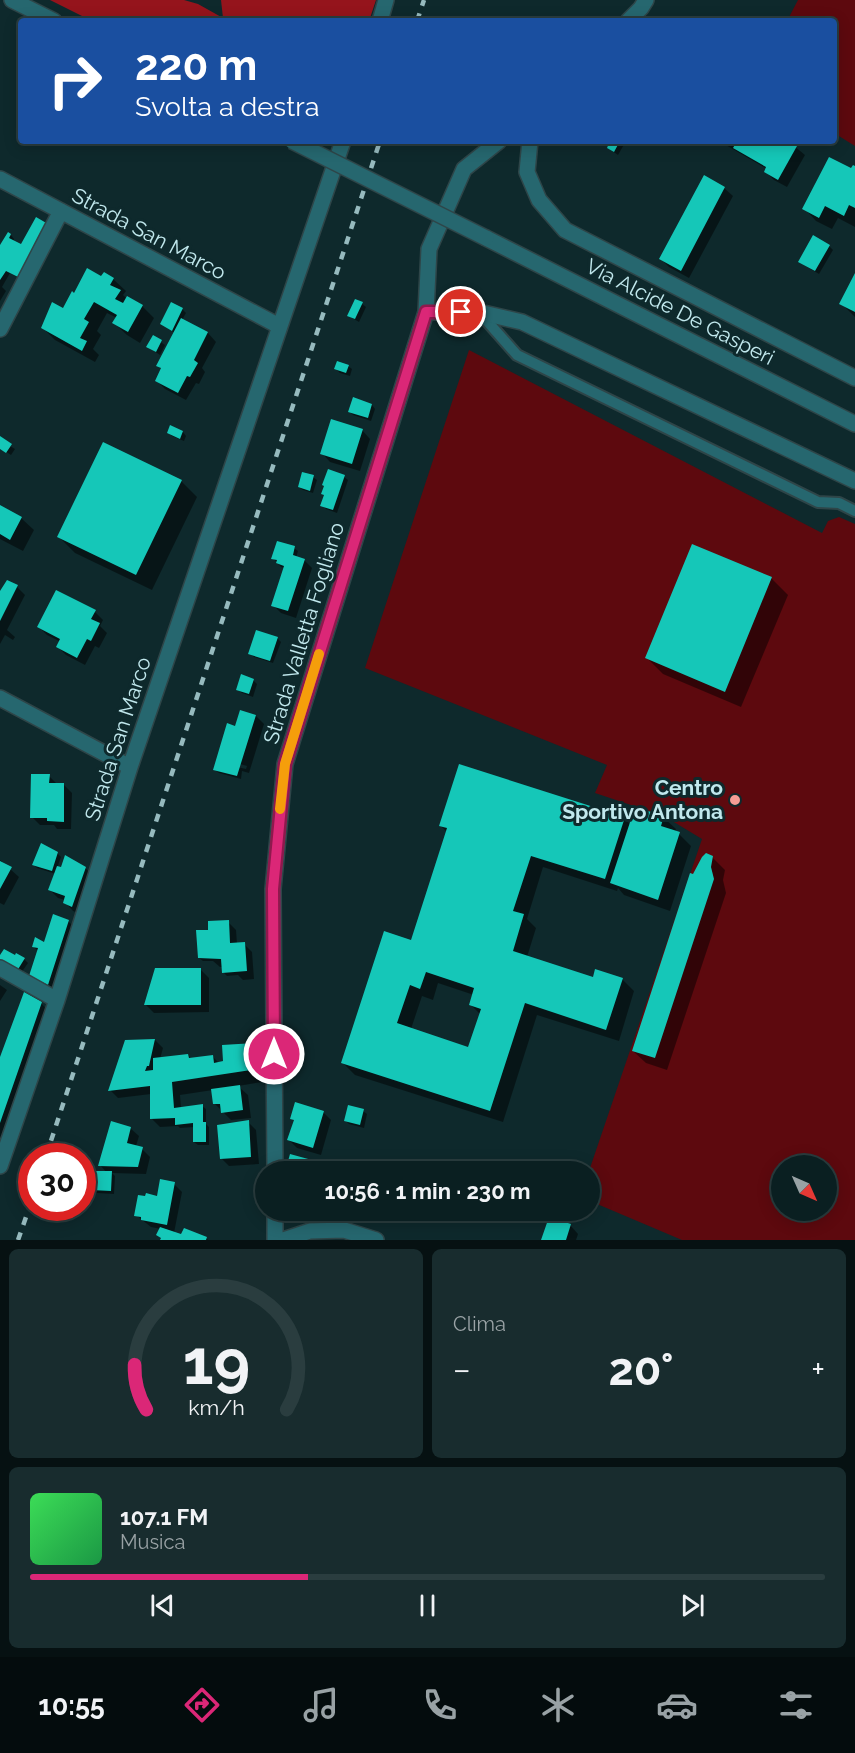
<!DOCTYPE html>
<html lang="it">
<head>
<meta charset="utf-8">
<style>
  :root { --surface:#0a1f21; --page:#182c2e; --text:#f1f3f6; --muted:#99a2a5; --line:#2a3d3f; --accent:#db2777 }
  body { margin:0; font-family:Raleway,sans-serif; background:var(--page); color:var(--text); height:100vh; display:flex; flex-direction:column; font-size:22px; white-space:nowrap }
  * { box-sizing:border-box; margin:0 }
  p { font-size:20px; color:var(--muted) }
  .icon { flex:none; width:33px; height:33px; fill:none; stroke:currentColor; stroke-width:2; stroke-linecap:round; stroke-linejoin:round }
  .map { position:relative; height:1240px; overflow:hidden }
  .drawer { display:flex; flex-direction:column; gap:9px; padding:9px; background:#061112; flex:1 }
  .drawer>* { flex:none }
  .top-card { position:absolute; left:18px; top:18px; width:819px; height:126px; border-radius:6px; box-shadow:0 3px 15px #0003,0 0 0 2px var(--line); background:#1a4fa0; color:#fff; overflow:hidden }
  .needle { width:39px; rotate:135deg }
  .buttons { position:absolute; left:771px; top:1155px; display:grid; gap:12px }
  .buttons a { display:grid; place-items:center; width:66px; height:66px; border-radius:50%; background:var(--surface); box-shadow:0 3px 15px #0003,0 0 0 2px var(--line); font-size:30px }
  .speed { position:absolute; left:18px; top:1143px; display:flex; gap:12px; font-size:30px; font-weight:700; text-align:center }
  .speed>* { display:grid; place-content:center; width:78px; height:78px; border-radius:50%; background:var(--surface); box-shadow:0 3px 15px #0003,0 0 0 2px var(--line); line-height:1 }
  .speed .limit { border:9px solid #d22; background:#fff; color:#111 }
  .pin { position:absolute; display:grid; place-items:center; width:51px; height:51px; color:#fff; margin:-26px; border:3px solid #fff; border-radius:50%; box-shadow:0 2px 6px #0007 }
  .me { position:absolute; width:66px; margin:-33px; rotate:0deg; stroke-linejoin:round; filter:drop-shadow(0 0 4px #0008) }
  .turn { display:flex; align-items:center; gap:21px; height:126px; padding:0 18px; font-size:27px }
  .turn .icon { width:78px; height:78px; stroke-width:2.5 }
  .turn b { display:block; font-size:42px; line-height:51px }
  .big { font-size:45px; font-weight:700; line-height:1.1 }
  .drawer .widget { flex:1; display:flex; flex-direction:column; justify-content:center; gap:9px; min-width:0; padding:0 21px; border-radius:9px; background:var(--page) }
  .drawer .dial { align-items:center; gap:0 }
  .dial svg { height:156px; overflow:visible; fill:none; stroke:var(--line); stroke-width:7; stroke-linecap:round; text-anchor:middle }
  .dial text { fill:var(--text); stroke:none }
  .song { display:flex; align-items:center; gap:18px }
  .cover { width:72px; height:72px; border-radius:9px; background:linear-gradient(135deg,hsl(130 70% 55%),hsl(140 70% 35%)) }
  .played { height:6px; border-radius:3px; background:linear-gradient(90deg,var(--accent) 35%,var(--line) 35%) }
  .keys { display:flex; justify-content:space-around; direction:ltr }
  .heat { display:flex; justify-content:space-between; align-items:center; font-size:33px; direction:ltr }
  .drawer .tiles { flex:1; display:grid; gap:9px; grid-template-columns:1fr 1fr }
  .widget:last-child { grid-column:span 2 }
  .trip { position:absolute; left:255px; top:1161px; width:345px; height:60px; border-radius:30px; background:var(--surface); box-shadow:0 3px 15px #0003,0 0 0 2px var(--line); font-weight:700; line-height:60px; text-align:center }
  .tabs { display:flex; height:96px; justify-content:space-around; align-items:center; background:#040c0d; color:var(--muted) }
  .tabs .icon { width:42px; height:42px }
  .tabs .on { color:var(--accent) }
  .tabs b { font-size:27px; color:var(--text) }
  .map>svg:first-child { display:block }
</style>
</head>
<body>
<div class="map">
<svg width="855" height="1240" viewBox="0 0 855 1240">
  <rect width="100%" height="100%" fill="#0e292c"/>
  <path fill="#5d090e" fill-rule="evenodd" d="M 798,0 L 855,0 L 855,146 L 834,133 L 834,21 L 787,21 Z
    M 469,350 L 822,533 L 828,521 L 839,517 L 855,524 L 855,1240 L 682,1240 L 590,1201 L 589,1171 L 702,839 L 664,816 L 595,793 L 607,765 L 365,668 ZM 782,1166 L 826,1166 L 826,1210 L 782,1210 Z"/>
  <path fill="#95141c" d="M 50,0 L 184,0 L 198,4 L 223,18 L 221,0 L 376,0 L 369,21 L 92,21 Z"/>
  <path fill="#0007" fill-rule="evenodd" d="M 612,141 L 626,141 L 618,155 L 608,148 Z
    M 719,141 L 788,141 L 805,155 L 787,187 L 774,180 L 766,172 L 767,169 Z
    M 855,168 L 855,227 L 838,218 L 832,229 L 816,221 L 804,208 Z
    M 704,177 L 724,188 L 733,196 L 689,278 L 669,267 L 661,259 Z
    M 11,235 L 14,239 L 13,242 L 24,281 L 10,273 L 2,287 L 6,291 L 0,301 L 0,248 Z
    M 829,246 L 833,250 L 819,274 L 804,265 Z
    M 855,277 L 855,317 L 841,303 Z
    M 102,278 L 113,279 L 126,291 L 123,295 L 127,299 L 142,306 L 154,318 L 140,343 L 127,335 L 114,323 L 117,318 L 107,313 L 97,331 L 101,335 L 93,349 L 99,355 L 95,362 L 55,340 L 42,327 L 63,310 L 74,295 Z
    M 362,304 L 366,307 L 359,322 L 349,316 Z
    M 182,309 L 186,313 L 182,320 L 208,333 L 216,342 L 202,368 L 205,372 L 199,384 L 196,383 L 186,400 L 165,389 L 157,381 L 162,370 L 158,365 L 175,333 L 161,324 Z
    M 153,337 L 165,345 L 160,355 L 148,347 Z
    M 348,366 L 352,369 L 350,376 L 340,373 L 336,369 Z
    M 372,405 L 375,409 L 371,421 L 353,415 L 349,411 Z
    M 171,427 L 183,432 L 186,436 L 184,441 L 172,436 L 169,433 Z
    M 362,430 L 370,439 L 360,471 L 330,462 L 322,453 Z
    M 0,440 L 15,449 L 11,455 L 0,448 Z
    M 313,477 L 317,480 L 313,493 L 303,490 L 299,487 Z
    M 344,477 L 348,480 L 337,513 L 326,509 L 322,505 Z
    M 181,481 L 197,497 L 152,590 L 75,553 L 59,537 Z
    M 0,507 L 21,518 L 34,530 L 23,551 L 0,539 Z
    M 294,548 L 298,551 L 296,558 L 304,560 L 312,568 L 296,618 L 281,613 L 273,605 L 285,568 L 281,567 L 273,558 Z
    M 771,578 L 788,595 L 741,707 L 663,674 L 647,658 Z
    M 17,587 L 25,595 L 7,630 L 15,637 L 13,640 L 5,635 L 0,644 L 0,592 Z
    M 95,612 L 103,620 L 100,626 L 107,633 L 99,648 L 95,646 L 85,665 L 66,655 L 58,647 L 61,642 L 47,635 L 39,627 Z
    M 277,638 L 281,642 L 273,663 L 254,657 L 250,653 Z
    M 253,680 L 257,684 L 253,697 L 242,693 L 238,690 Z
    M 241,712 L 256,716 L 264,724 L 249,773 L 242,771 L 241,779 L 219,773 L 215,770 L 236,727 ZM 233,762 L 247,766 L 246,769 L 233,766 Z
    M 49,776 L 57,784 L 64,785 L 72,793 L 71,829 L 57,829 L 54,825 L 40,825 L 32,817 Z
    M 663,817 L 676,829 L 675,832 L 679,834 L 691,846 L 670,911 L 624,895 L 618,888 L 617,891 L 543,867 L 527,919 L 536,928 L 527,957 L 594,979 L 622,979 L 634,991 L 619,1041 L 537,1015 L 503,1122 L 355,1075 L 343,1063 L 412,942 L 447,832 L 440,825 L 624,818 L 631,825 ZM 438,983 L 474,995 L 471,1005 L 480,1014 L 469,1049 L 411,1029 L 422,996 L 433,1000 Z
    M 57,853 L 61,857 L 57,868 L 85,868 L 94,876 L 80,914 L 73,911 L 65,902 L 65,900 L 58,898 L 50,890 L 56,874 L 37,868 L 34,865 Z
    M 712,857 L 725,870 L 723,880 L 726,893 L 667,1070 L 646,1063 L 633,1051 L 693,875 Z
    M 0,860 L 19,877 L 4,905 L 0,903 Z
    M 68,921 L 76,929 L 56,992 L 39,984 L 31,976 L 39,952 L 33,946 L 45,944 Z
    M 228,922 L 236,930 L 237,944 L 244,944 L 252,952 L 254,979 L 243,980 L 238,975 L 227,976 L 223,972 L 223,967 L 220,967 L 213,961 L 203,961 L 199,958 L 207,931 Z
    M 15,957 L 24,959 L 28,963 L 21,973 L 0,960 L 0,958 Z
    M 201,970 L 209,978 L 209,1012 L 154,1013 L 146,1005 Z
    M 0,985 L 7,990 L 0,1001 Z
    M 41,1003 L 49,1012 L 0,1155 L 0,1062 Z
    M 155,1040 L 163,1048 L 160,1059 L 188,1055 L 192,1060 L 213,1057 L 219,1063 L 254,1045 L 267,1057 L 268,1081 L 238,1086 L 248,1095 L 251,1118 L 231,1120 L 215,1104 L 213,1090 L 180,1095 L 181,1108 L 202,1106 L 206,1109 L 206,1124 L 209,1127 L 209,1145 L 198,1145 L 194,1142 L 194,1127 L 180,1128 L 178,1126 L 160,1127 L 152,1119 L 151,1094 L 118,1098 L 110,1090 L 126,1042 Z
    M 363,1111 L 367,1114 L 364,1128 L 349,1124 L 345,1120 Z
    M 323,1112 L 331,1120 L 321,1155 L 297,1148 L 289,1140 L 295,1121 L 292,1118 Z
    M 248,1122 L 256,1130 L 259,1164 L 229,1166 L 221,1158 Z
    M 130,1128 L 139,1136 L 136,1146 L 142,1149 L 150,1157 L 146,1174 L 112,1173 L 115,1176 L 114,1194 L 97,1193 L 93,1190 L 107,1173 L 100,1165 Z
    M 174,1184 L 182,1192 L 174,1233 L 206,1238 L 208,1240 L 162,1240 L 161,1229 L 151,1227 L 136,1215 Z
    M 550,1218 L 570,1225 L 578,1234 L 576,1240 L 543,1240 Z"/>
  <path fill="#15c7b8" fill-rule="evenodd" d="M 610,141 L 620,141 L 614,152 L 607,148 Z
    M 737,141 L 789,141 L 797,146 L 778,180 L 764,172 L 766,167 L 733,148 Z
    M 829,157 L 851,168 L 853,165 L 855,166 L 855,208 L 849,205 L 844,216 L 825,206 L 819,218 L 802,209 Z
    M 704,175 L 725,187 L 681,271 L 659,259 Z
    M 36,217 L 48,224 L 20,278 L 6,271 L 0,280 L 0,245 L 8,232 L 11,234 L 9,238 L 21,244 Z
    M 813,235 L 830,245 L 815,271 L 798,262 Z
    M 87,268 L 101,276 L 104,272 L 114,278 L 110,285 L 121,290 L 115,299 L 123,303 L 127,296 L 143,305 L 128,332 L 112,323 L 117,315 L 94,302 L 84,319 L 89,322 L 80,338 L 87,341 L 82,351 L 41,328 L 52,302 L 63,308 L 72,291 L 74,293 Z
    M 855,273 L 855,312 L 839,304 Z
    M 355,299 L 363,302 L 355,319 L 347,316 Z
    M 171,302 L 183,308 L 172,331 L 160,324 Z
    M 181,318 L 208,332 L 194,360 L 198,363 L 190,377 L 187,376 L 178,393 L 155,381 L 161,368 L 156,366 Z
    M 153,335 L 162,340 L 156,352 L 146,347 Z
    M 337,361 L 349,365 L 346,373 L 334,369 Z
    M 353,397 L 372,404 L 368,418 L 348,412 Z
    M 331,419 L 363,429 L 352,464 L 320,454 Z
    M 170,425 L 183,431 L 180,439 L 167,433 Z
    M 0,436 L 12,444 L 6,453 L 0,449 Z
    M 103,442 L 182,480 L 136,575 L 57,537 Z
    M 328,469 L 345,475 L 333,510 L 320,506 L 324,495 L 321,494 L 324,486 L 322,485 Z
    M 302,472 L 314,475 L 310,491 L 298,487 Z
    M 0,505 L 22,517 L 10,540 L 0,534 Z
    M 277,541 L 295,546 L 293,555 L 305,559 L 288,611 L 271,606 L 284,566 L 276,563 L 277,560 L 271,559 Z
    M 692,544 L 772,577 L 725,692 L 645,658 Z
    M 7,580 L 18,585 L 0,621 L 0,591 Z
    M 56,590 L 96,610 L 91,619 L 100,623 L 91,641 L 87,639 L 77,658 L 56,647 L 60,639 L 37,627 Z
    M 256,630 L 278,637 L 270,661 L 248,654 Z
    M 241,674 L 254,679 L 249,694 L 236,690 Z
    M 240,710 L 256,715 L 237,776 L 213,770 L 227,723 L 235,726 Z
    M 459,764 L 625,817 L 605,879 L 531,856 L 513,911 L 524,914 L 513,951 L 593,977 L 595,969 L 623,978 L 606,1030 L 525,1003 L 490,1111 L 341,1063 L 384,931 L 411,940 L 447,828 L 439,826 ZM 426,972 L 474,988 L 469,1005 L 481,1009 L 468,1047 L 397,1023 L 410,985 L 420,989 Z
    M 31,774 L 50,774 L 49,783 L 64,783 L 64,822 L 47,821 L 47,818 L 30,818 Z
    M 635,807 L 664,816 L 661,826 L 680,832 L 658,900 L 610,883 Z
    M 41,843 L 58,852 L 52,871 L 32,865 Z
    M 706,853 L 713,856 L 711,867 L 714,879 L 655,1058 L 632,1051 L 690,873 L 693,874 L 702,857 Z
    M 65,855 L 86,867 L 72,907 L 63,903 L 65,896 L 48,890 L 57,866 L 61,867 Z
    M 0,861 L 12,867 L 0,889 Z
    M 53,914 L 69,920 L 48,985 L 29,976 L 38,948 L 32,947 L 35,937 L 44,942 Z
    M 229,920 L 230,943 L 245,942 L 247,971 L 222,973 L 221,959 L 198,958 L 196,930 L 208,930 L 208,921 Z
    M 4,949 L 15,955 L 16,953 L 25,958 L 17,971 L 0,961 L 0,955 Z
    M 155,968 L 201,968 L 201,1005 L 144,1005 Z
    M 24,992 L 42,1002 L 0,1123 L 0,1057 Z
    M 155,1039 L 149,1066 L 147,1066 L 145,1071 L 153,1070 L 153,1058 L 188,1054 L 189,1058 L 213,1055 L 214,1063 L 223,1061 L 222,1045 L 255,1043 L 257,1069 L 172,1082 L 174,1108 L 203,1104 L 203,1122 L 206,1122 L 206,1142 L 193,1142 L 193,1123 L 175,1125 L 175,1118 L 150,1119 L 150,1086 L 108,1091 L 125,1040 Z
    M 240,1085 L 243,1110 L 221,1113 L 220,1104 L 213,1104 L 211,1089 Z
    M 295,1102 L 324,1111 L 313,1148 L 287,1140 L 294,1120 L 290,1119 Z
    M 348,1105 L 364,1109 L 360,1125 L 344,1121 Z
    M 249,1120 L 251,1157 L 220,1159 L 217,1125 Z
    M 111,1121 L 131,1127 L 127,1143 L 143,1147 L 138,1167 L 98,1166 Z
    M 290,1154 L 330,1165 L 328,1172 L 285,1172 Z
    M 92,1171 L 112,1171 L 111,1191 L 91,1190 Z
    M 160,1179 L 175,1182 L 167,1225 L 141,1220 L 141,1217 L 134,1216 L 138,1195 L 145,1196 L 146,1193 L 157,1196 Z
    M 549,1217 L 571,1224 L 566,1240 L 541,1240 Z
    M 160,1227 L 181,1234 L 184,1228 L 207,1237 L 206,1240 L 160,1240 L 161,1238 L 156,1235 Z"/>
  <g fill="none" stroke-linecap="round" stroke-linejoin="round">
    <g stroke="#2e4548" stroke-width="14">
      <path id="lane" d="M 479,312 L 517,355 L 818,502 L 839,503 L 855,511"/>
    </g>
    <g stroke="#2e4548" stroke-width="18">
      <path id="street" d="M 380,21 L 386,0
        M 628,21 L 641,8 L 646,0
        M 530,141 L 527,172 L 539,200 L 565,230 L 855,378
        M 0,179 L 279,326
        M 426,312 L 479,312 L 522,322 L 855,481
        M 0,329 L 61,211
        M 0,698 L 130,767
        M 0,968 L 57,1000
        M 0,1166 L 57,1000 L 130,767 L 343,141
        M 275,1172 L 273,889 L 285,764 L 426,312 L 429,249 L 464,169 L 499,141
        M 275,1210 L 275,1240
        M 283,1240 L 310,1231 L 344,1230 L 376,1240"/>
    </g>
    <g stroke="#2e4548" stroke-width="18">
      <path id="secondary" d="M 12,0 L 54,21
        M 486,238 L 855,424"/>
    </g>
    <use href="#lane" stroke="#26676f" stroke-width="10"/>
    <use href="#street" stroke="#26676f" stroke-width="15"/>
    <use href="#secondary" stroke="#26676f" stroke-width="15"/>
    <path stroke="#96babe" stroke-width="4.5" stroke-dasharray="8 8" stroke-linecap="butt" d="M 417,21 L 424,0
      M 46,1156 L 380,141
      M 18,1240 L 32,1200"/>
    <g stroke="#2e4548" stroke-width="18" stroke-linecap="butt">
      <path id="secondary-bridge" d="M 292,141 L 486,238"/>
    </g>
    <use href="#secondary-bridge" stroke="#26676f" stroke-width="15"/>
  </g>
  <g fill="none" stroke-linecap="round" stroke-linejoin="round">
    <g stroke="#8e194d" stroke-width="15">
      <path id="route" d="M 274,1054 L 273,889 L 285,764 L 426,312 L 461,312"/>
    </g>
    <use href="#route" stroke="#db2777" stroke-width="10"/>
    <path stroke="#f59e0b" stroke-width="10" d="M 280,809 L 285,764 L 319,654"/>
  </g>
  <circle fill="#f59c94" stroke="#0e292c" stroke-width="2" cx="735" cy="800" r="6"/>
  <g text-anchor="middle" stroke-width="6" stroke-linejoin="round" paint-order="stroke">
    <g font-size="21" fill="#c1e8ed" stroke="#0e292c">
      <text transform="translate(149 234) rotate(28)" y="7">Strada San Marco</text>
      <text transform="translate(680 312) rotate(27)" y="7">Via Alcide De Gasperi</text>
      <text transform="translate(304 633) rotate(-73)" y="7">Strada Valletta Fogliano</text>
      <text transform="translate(118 739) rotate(-72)" y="7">Strada San Marco</text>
    </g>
    <g font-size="21" font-weight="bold" fill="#c1e8ed" stroke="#0e292c" text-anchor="end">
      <text x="723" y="795">Centro<tspan x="723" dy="24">Sportivo Antona</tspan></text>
    </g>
  </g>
</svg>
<div class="buttons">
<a><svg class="needle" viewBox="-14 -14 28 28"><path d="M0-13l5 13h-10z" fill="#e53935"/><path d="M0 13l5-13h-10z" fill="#99a2a5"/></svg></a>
</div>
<div class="speed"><div class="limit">30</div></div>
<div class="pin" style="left:461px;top:312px;background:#d93025"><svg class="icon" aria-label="arrive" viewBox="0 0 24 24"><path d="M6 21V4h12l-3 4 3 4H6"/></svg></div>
<svg class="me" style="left:274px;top:1054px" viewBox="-20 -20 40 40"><circle r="17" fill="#db2777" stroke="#fff" stroke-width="3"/><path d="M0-11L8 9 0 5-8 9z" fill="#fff"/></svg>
<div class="trip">10:56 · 1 min · 230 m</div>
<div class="top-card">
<div class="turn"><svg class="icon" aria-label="right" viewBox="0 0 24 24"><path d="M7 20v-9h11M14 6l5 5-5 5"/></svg><div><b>220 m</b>Svolta a destra</div></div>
</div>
</div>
<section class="drawer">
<div class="tiles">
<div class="widget dial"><svg viewBox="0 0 100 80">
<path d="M14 69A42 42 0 1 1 86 69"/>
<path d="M14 69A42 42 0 0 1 8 46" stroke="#db2777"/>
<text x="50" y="56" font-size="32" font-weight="700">19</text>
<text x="50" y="72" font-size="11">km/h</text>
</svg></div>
<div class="widget"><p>Clima</p>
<div class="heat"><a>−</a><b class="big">20°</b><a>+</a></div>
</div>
<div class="widget">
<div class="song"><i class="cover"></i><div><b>107.1 FM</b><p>Musica</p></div></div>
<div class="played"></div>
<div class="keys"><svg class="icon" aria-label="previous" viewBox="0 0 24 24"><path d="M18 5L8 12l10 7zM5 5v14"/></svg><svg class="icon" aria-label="pause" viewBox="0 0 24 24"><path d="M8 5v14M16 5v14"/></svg><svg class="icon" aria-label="next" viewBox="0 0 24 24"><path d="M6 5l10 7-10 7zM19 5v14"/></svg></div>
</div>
</div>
</section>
<nav class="tabs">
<b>10:55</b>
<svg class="icon on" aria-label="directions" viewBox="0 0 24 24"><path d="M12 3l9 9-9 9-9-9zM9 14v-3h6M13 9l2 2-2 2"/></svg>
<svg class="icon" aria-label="music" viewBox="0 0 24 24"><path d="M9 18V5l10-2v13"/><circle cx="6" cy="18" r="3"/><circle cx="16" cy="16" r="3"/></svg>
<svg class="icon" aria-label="phone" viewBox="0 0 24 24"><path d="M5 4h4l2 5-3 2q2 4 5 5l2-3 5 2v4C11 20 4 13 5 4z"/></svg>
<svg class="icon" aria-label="climate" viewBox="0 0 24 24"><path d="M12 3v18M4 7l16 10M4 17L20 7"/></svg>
<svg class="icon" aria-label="car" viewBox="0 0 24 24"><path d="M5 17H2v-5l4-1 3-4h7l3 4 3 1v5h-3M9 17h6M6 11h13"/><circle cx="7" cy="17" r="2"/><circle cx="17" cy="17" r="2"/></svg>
<svg class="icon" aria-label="filters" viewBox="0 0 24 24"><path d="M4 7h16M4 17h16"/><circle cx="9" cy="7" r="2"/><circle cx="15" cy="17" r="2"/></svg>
</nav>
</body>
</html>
